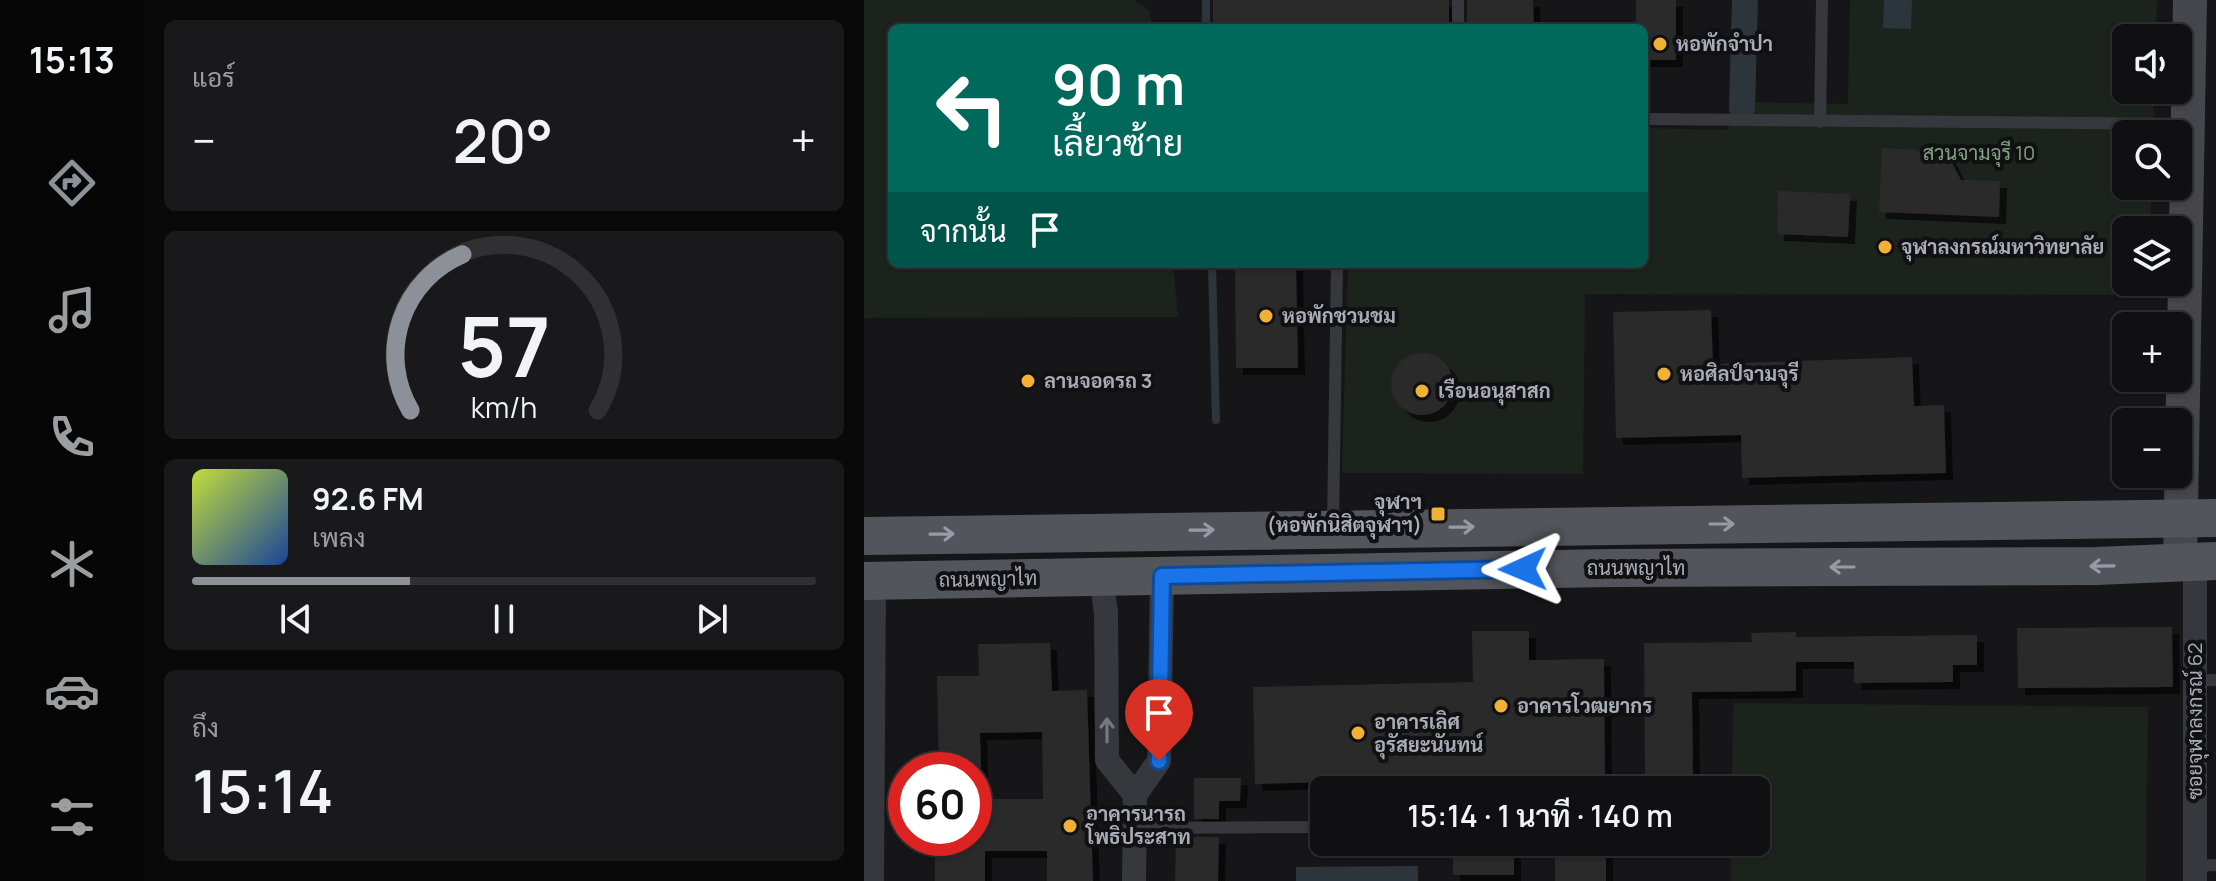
<!DOCTYPE html>
<html lang="th">
<head>
<meta charset="utf-8">
<style>
  :root { --surface:#101012; --page:#19191b; --text:#f1f3f6; --muted:#9c9d9f; --line:#303032; --accent:#8c9099 }
  body { margin:0; font-family:Manrope,Sarabun,sans-serif; background:var(--page); color:var(--text); height:100vh; display:flex; flex-direction:column; font-size:30px; white-space:nowrap }
  * { box-sizing:border-box; margin:0 }
  p { font-size:26px; color:var(--muted) }
  .icon { flex:none; width:44px; height:44px; fill:none; stroke:currentColor; stroke-width:2; stroke-linecap:round; stroke-linejoin:round }
  .map { position:relative; flex:1; overflow:hidden }
  .drawer { display:flex; flex-direction:column; gap:20px; padding:20px; background:#09090a; width:720px }
  .drawer>* { flex:none }
  .hud { position:absolute; left:24px; top:24px; width:760px; height:244px; border-radius:12px; box-shadow:0 2px 6px #0004,0 0 0 2px var(--line); background:#00695c; color:#fff; overflow:hidden }
  .tools { position:absolute; left:1248px; top:24px; display:grid; gap:16px }
  .tools a { display:grid; place-items:center; width:80px; height:80px; border-radius:12px; background:var(--surface); box-shadow:0 2px 6px #0004,0 0 0 2px var(--line); font-size:40px }
  .speed { position:absolute; left:24px; top:752px; display:flex; gap:16px; font-size:40px; font-weight:700; text-align:center }
  .speed>* { display:grid; place-content:center; width:104px; height:104px; border-radius:50%; background:var(--surface); box-shadow:0 2px 6px #0004,0 0 0 2px var(--line); line-height:1 }
  .speed .limit { border:12px solid #d22; background:#fff; color:#111 }
  .pin { position:absolute; display:grid; place-items:center; width:68px; height:68px; color:#fff; margin:-82px -34px; border-radius:50% 50% 50% 0; rotate:-45deg; box-shadow:0 0 8px #0007 }
  .pin .icon { rotate:45deg }
  .me { position:absolute; width:88px; margin:-44px; rotate:269deg; stroke-linejoin:round; filter:drop-shadow(0 0 6px #0008) }
  .turn { display:flex; align-items:center; gap:28px; height:168px; padding:0 32px; font-size:36px }
  .turn .icon { width:104px; height:104px; stroke-width:2.5 }
  .turn b { display:block; font-size:56px; line-height:68px }
  .then { display:flex; align-items:center; height:76px; padding:0 32px; background:#0003; gap:16px; font-size:30px }
  .big { font-size:60px; font-weight:600; line-height:1.1 }
  .drawer .tile { flex:1; display:flex; flex-direction:column; justify-content:center; gap:12px; min-width:0; padding:0 28px; border-radius:12px; background:var(--page) }
  .drawer .dial { align-items:center; gap:0 }
  .dial svg { height:208px; overflow:visible; fill:none; stroke:var(--line); stroke-width:7; stroke-linecap:round; text-anchor:middle }
  .dial text { fill:var(--text); stroke:none }
  .song { display:flex; align-items:center; gap:24px }
  .cover { width:96px; height:96px; border-radius:12px; background:linear-gradient(135deg,hsl(70 70% 55%),hsl(220 70% 35%)) }
  .played { height:8px; border-radius:4px; background:linear-gradient(90deg,var(--accent) 35%,var(--line) 35%) }
  .keys { display:flex; justify-content:space-around; direction:ltr }
  .heat { display:flex; justify-content:space-between; align-items:center; font-size:44px; direction:ltr }
  .trip { position:absolute; left:446px; top:776px; width:460px; height:80px; border-radius:12px; background:var(--surface); box-shadow:0 2px 6px #0004,0 0 0 2px var(--line); font-weight:600; line-height:80px; text-align:center }
  main { display:flex; flex:1; min-height:0 }
  .tabs { display:flex; flex-direction:column; width:144px; justify-content:space-around; align-items:center; background:#060607; color:var(--muted) }
  .tabs .icon { width:56px; height:56px }
  .tabs .current { color:var(--accent) }
  .tabs b { font-size:36px; color:var(--text) }
  .map>svg:first-child { display:block }
</style>
</head>
<body>
<main>
<nav class="tabs">
<b>15:13</b>
<svg class="icon current" aria-label="directions" viewBox="0 0 24 24"><path d="M12 3l9 9-9 9-9-9zM9 14v-3h6M13 9l2 2-2 2"/></svg>
<svg class="icon" aria-label="music" viewBox="0 0 24 24"><path d="M9 18V5l10-2v13"/><circle cx="6" cy="18" r="3"/><circle cx="16" cy="16" r="3"/></svg>
<svg class="icon" aria-label="phone" viewBox="0 0 24 24"><path d="M5 4h4l2 5-3 2q2 4 5 5l2-3 5 2v4C11 20 4 13 5 4z"/></svg>
<svg class="icon" aria-label="climate" viewBox="0 0 24 24"><path d="M12 3v18M4 7l16 10M4 17L20 7"/></svg>
<svg class="icon" aria-label="car" viewBox="0 0 24 24"><path d="M5 17H2v-5l4-1 3-4h7l3 4 3 1v5h-3M9 17h6M6 11h13"/><circle cx="7" cy="17" r="2"/><circle cx="17" cy="17" r="2"/></svg>
<svg class="icon" aria-label="filters" viewBox="0 0 24 24"><path d="M4 7h16M4 17h16"/><circle cx="9" cy="7" r="2"/><circle cx="15" cy="17" r="2"/></svg>
</nav>
<section class="drawer">
<div class="tile"><p>แอร์</p>
<div class="heat"><a>−</a><b class="big">20°</b><a>+</a></div>
</div>
<div class="tile dial"><svg viewBox="0 0 100 80">
<path d="M14 69A42 42 0 1 1 86 69"/>
<path d="M14 69A42 42 0 0 1 34 9" stroke="#8c9099"/>
<text x="50" y="56" font-size="32" font-weight="700">57</text>
<text x="50" y="72" font-size="11">km/h</text>
</svg></div>
<div class="tile">
<div class="song"><i class="cover"></i><div><b>92.6 FM</b><p>เพลง</p></div></div>
<div class="played"></div>
<div class="keys"><svg class="icon" aria-label="previous" viewBox="0 0 24 24"><path d="M18 5L8 12l10 7zM5 5v14"/></svg><svg class="icon" aria-label="pause" viewBox="0 0 24 24"><path d="M8 5v14M16 5v14"/></svg><svg class="icon" aria-label="next" viewBox="0 0 24 24"><path d="M6 5l10 7-10 7zM19 5v14"/></svg></div>
</div>
<div class="tile"><p>ถึง</p><b class="big">15:14</b></div>
</section>
<div class="map">
<svg width="1352" height="881" viewBox="0 0 1352 881">
  <defs>
    <filter id="shadow"><feDropShadow dx="7" dy="7" stdDeviation="0" flood-color="#0009"/></filter>
  </defs>
  <rect width="100%" height="100%" fill="#161618"/>
  <path fill="#1c231d" d="M 0,0 L 270,0 L 286,11 L 288,28 L 28,28 L 28,264 L 309,264 L 314,317 L 0,318 Z
    M 986,0 L 1293,0 L 1292,38 L 1262,38 L 1262,90 L 1290,90 L 1289,134 L 1262,134 L 1262,144 L 1255,144 L 1252,190 L 1287,192 L 1286,230 L 1262,230 L 1262,282 L 1284,282 L 1284,295 L 721,294 L 719,474 L 478,473 L 484,264 L 780,264 L 780,128 L 865,130 L 866,102 L 984,104 Z
    M 869,703 L 1284,707 L 1282,881 L 867,881 L 867,842 L 892,842 L 892,790 L 868,790 Z"/>
  <path fill="#2c353c" d="M 1020,0 L 1048,0 L 1047,29 L 1019,28 Z
    M 554,866 L 554,881 L 432,881 L 432,867 Z"/>
  <g fill="none" stroke-linecap="round" stroke-linejoin="round">
    <path stroke="#2c353c" stroke-width="8" d="M 342,0 L 342,28
      M 348,264 L 352,420"/>
    <path stroke="#2c353c" stroke-width="26" d="M 878,108 L 881,0"/>
  </g>
  <path fill="#29292c" filter="url(#shadow)" d="M 349,0 L 585,0 L 585,28 L 349,28 Z
    M 603,0 L 669,0 L 670,28 L 603,28 Z
    M 772,0 L 812,0 L 812,60 L 780,60 L 780,28 L 772,28 Z
    M 1018,148 L 1082,151 L 1097,180 L 1136,181 L 1135,217 L 1015,212 Z
    M 914,191 L 986,194 L 984,237 L 913,234 Z
    M 371,264 L 432,264 L 434,368 L 372,368 Z
    M 847,310 L 849,364 L 1048,357 L 1050,406 L 1080,405 L 1082,473 L 878,478 L 877,435 L 752,438 L 749,312 Z
    M527 384a31 31 0 1 1 62 0a31 31 0 1 1-62 0Z
    M 1308,627 L 1309,687 L 1154,688 L 1153,628 Z
    M 608,631 L 665,631 L 665,660 L 740,659 L 741,790 L 691,790 L 690,786 L 610,787 L 610,779 L 391,784 L 389,687 L 609,682 Z
    M 932,632 L 932,637 L 1113,635 L 1113,665 L 1089,665 L 1089,682 L 990,683 L 990,662 L 932,662 L 932,691 L 828,692 L 829,774 L 781,774 L 780,643 L 888,642 L 887,633 Z
    M 186,643 L 188,691 L 223,690 L 229,881 L 183,881 L 183,851 L 121,851 L 121,881 L 71,881 L 71,838 L 110,838 L 110,799 L 179,799 L 178,732 L 116,733 L 117,770 L 75,770 L 73,676 L 115,676 L 114,644 Z
    M 330,778 L 377,778 L 376,801 L 355,801 L 355,819 L 330,819 Z
    M 330,837 L 355,837 L 354,881 L 311,881 L 312,838 Z
    M 589,842 L 650,842 L 650,875 L 589,875 Z
    M 691,842 L 742,842 L 742,881 L 691,881 Z"/>
  <g fill="none" stroke-linecap="round" stroke-linejoin="round">
    <path stroke="#37383d" stroke-width="12" d="M 594,0 L 594,28
      M 780,119 L 1321,124
      M 956,122 L 958,0
      M 469,525 L 473,264
      M 1331,681 L 1352,680
      M 271,828 L 460,827
      M 1331,866 L 1352,865"/>
    <path stroke="#37383d" stroke-width="24" d="M 237,577 L 242,613 L 243,760 L 271,795 L 295,761 L 298,576
      M 8,881 L 10,581
      M 270,881 L 271,795
      M 1331,881 L 1331,562"/>
    <path stroke="#45474d" stroke-width="34" d="M 1316,563 L 1326,0"/>
    <path stroke="#53555c" stroke-width="38" d="M 0,536 L 1352,518
      M 0,581 L 749,568 L 1232,566 L 1352,561"/>
  </g>
  <defs><path id="oneway-shaft" d="M-6 0H5M1.5-3L5.5 0L1.5 3" fill="none" stroke-width="1.6" stroke-linecap="round" stroke-linejoin="round" transform="scale(2)"/></defs>
  <g stroke="#979ba6">
    <use href="#oneway-shaft" transform="translate(858 524)"/>
    <use href="#oneway-shaft" transform="translate(598 527) rotate(-1)"/>
    <use href="#oneway-shaft" transform="translate(338 530) rotate(-1)"/>
    <use href="#oneway-shaft" transform="translate(78 534) rotate(-1)"/>
    <use href="#oneway-shaft" transform="translate(1238 566) rotate(179)"/>
    <use href="#oneway-shaft" transform="translate(978 567) rotate(180)"/>
  </g>
  <use stroke="#757881" href="#oneway-shaft" transform="translate(243 730) rotate(-90)"/>
  <g fill="none" stroke-linecap="round" stroke-linejoin="round">
    <g stroke="#114b97" stroke-width="20">
      <path id="route" d="M 295,761 L 298,576 L 659,569"/>
    </g>
    <use href="#route" stroke="#1a73e8" stroke-width="14"/>
  </g>
  <g fill="#f2b134" stroke="#111113" stroke-width="3">
    <circle cx="796" cy="44" r="8"/>
    <circle cx="1021" cy="247" r="8"/>
    <circle cx="402" cy="316" r="8"/>
    <circle cx="800" cy="374" r="8"/>
    <circle cx="164" cy="381" r="8"/>
    <circle cx="558" cy="391" r="8"/>
    <rect x="566" y="506" width="16" height="16" rx="4"/>
    <circle cx="637" cy="706" r="8"/>
    <circle cx="494" cy="733" r="8"/>
    <circle cx="206" cy="826" r="8"/>
  </g>
  <g text-anchor="middle" stroke-width="8" stroke-linejoin="round" paint-order="stroke">
    <g font-size="20" font-weight="bold" fill="#a8adb8" stroke="#111113" text-anchor="start">
      <text x="812" y="51">หอพักจำปา</text>
      <text x="1037" y="254">จุฬาลงกรณ์มหาวิทยาลัย</text>
      <text x="418" y="323">หอพักชวนชม</text>
      <text x="816" y="381">หอศิลป์จามจุรี</text>
      <text x="180" y="388">ลานจอดรถ 3</text>
      <text x="574" y="398">เรือนอนุสาสก</text>
      <text x="558" y="509" text-anchor="end">จุฬาฯ<tspan x="558" dy="23">(หอพักนิสิตจุฬาฯ)</tspan></text>
      <text x="653" y="713">อาคารโวฒยากร</text>
      <text x="510" y="729">อาคารเลิศ<tspan x="510" dy="23">อุรัสยะนันทน์</tspan></text>
      <text x="222" y="821">อาคารนารถ<tspan x="222" dy="23">โพธิประสาท</tspan></text>
    </g>
    <g font-size="20" fill="#7fa381" stroke="#111113">
      <text x="1115" y="160">สวนจามจุรี 10</text>
    </g>
    <g font-size="20" fill="#a8adb8" stroke="#111113">
      <text x="772" y="575">ถนนพญาไท</text>
      <text transform="translate(124 579) rotate(-1)" y="7">ถนนพญาไท</text>
      <text transform="translate(1331 721) rotate(-90)" y="7">ซอยจุฬาลงกรณ์ 62</text>
    </g>
  </g>
</svg>
<div class="tools">
<a><svg class="icon" aria-label="sound" viewBox="0 0 24 24"><path d="M4 9h4l5-4v14l-5-4H4zM17 9q2 3 0 6"/></svg></a>
<a><svg class="icon" aria-label="search" viewBox="0 0 24 24"><circle cx="10" cy="10" r="6"/><path d="M15 15l6 6"/></svg></a>
<a><svg class="icon" aria-label="layers" viewBox="0 0 24 24"><path d="M12 4l9 5-9 5-9-5zM3 14l9 5 9-5"/></svg></a>
<a>+</a>
<a>−</a>
</div>
<div class="speed"><div class="limit">60</div></div>
<div class="pin" style="left:295px;top:761px;background:#d93025"><svg class="icon" aria-label="arrive" viewBox="0 0 24 24"><path d="M6 21V4h12l-3 4 3 4H6"/></svg></div>
<svg class="me" style="left:659px;top:569px" viewBox="-20 -20 40 40"><path d="M0-17L14 15 0 8-14 15z" fill="#1a73e8" stroke="#fff" stroke-width="4"/></svg>
<div class="trip">15:14 · 1 นาที · 140 m</div>
<div class="hud">
<div class="turn"><svg class="icon" aria-label="left" viewBox="0 0 24 24"><path d="M17 20v-9H6M10 6l-5 5 5 5"/></svg><div><b>90 m</b>เลี้ยวซ้าย</div></div>
<div class="then">จากนั้น<svg class="icon" aria-label="arrive" viewBox="0 0 24 24"><path d="M6 21V4h12l-3 4 3 4H6"/></svg></div>
</div>
</div>
</main>
</body>
</html>
